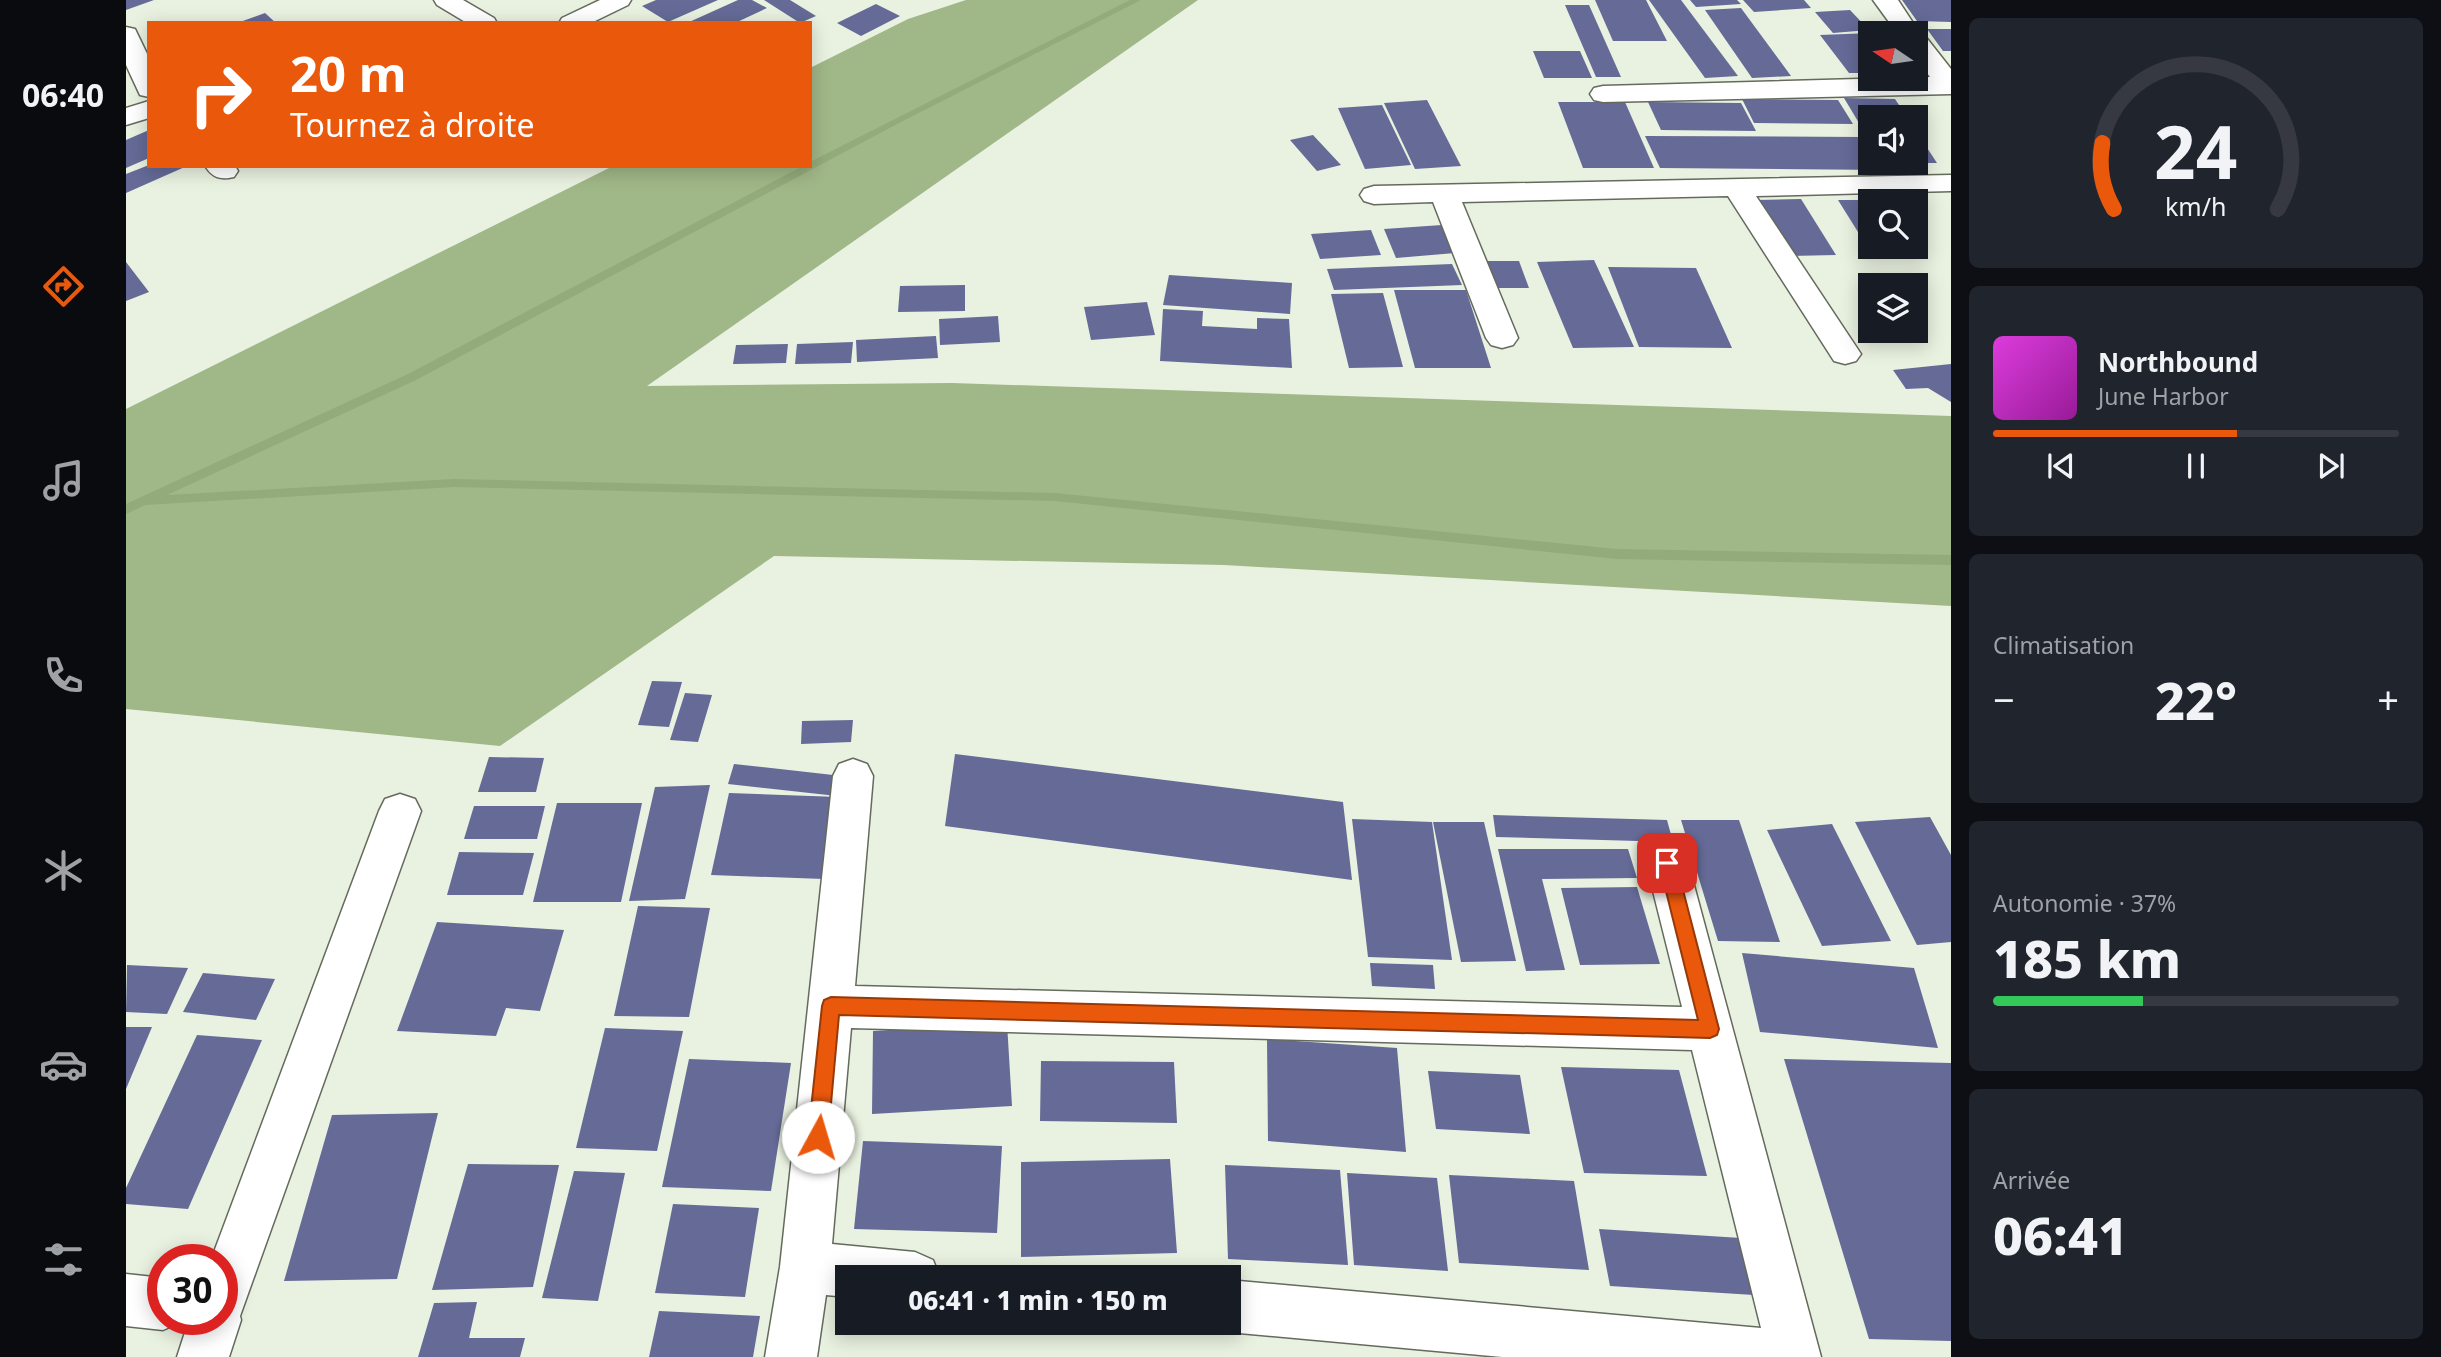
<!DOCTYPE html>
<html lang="fr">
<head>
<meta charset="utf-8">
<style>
  :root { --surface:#171b24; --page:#20242c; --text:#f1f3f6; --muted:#9ea1a6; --line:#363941; --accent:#ea580c }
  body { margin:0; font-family:"Noto Sans",sans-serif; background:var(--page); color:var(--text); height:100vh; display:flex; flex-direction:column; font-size:26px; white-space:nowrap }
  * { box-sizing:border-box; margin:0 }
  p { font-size:23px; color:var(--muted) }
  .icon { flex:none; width:38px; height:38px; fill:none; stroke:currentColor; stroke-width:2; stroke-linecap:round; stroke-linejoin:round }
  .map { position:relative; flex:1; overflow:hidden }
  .details { display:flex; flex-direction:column; gap:18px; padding:18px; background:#0d0f14; width:490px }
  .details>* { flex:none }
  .hud { position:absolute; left:21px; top:21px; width:665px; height:147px; border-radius:0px; box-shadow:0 4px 18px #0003; background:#ea580c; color:#fff; overflow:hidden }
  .needle { width:46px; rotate:283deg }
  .tools { position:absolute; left:1732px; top:21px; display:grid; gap:14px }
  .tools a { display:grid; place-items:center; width:70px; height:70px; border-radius:0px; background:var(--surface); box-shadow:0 4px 18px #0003; font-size:35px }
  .speed { position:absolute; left:21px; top:1244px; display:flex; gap:14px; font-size:35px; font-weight:700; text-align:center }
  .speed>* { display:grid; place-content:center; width:91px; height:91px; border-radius:50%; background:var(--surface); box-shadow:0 4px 18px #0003; line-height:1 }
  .speed .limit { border:10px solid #d22; background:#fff; color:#111 }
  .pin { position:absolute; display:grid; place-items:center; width:60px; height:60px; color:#fff; margin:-30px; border-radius:14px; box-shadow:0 4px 10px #0006 }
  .me { position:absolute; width:77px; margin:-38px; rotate:6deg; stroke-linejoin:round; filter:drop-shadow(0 0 5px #0008) }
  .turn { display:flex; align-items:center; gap:24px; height:147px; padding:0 28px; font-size:32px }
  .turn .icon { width:91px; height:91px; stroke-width:2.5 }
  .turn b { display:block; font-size:49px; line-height:60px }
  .big { font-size:52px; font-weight:800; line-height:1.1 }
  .details .widget { flex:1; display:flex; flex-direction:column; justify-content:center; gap:10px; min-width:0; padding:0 24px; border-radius:10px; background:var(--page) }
  .details .dial { align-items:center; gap:0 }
  .dial svg { height:182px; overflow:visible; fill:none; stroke:var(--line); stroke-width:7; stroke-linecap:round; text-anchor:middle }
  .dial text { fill:var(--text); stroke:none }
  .song { display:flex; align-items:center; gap:21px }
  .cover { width:84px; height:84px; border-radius:10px; background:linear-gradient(135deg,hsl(300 70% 55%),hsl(300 70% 35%)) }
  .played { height:7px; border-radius:4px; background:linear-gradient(90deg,var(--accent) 60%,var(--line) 60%) }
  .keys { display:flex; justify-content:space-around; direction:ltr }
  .heat { display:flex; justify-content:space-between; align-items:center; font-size:38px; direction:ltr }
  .charge { height:10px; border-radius:5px; background:linear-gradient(90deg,#34c759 37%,var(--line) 0) }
  .trip { position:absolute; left:709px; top:1265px; width:406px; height:70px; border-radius:0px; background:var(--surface); box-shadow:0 4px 18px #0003; font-weight:800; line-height:70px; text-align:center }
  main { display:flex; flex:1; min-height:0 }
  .dock { display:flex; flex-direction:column; width:126px; justify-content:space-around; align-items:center; background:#090b0e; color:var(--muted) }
  .dock .icon { width:49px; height:49px }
  .dock .on { color:var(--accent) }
  .dock b { font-size:32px; color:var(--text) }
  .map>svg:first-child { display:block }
</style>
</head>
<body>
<main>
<nav class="dock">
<b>06:40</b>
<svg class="icon on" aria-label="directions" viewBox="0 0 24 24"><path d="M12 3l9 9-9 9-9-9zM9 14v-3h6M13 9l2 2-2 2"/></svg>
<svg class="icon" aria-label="music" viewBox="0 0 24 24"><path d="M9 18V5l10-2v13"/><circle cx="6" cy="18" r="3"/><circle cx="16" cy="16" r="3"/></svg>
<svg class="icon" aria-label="phone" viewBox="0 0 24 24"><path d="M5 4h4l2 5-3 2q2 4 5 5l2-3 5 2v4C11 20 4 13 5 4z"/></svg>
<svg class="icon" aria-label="climate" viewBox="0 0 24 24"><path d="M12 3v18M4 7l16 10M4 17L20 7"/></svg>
<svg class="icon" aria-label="car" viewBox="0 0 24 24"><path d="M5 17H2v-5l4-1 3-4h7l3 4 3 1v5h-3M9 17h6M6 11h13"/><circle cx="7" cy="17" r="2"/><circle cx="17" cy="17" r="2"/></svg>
<svg class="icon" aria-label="filters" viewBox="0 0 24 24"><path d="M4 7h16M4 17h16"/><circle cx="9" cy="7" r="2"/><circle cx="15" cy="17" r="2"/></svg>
</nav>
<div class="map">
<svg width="1825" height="1357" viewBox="0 0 1825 1357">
  <rect width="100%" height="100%" fill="#e9f1e0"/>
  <path fill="#a0b787" d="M 840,0 L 1072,0 L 521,386 L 826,383 L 1825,416 L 1825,606 L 1098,565 L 648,556 L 374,746 L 0,709 L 0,409 L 487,166 L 684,166 L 684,68 L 782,19 Z"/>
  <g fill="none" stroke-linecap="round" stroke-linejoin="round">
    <path fill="#93aa7a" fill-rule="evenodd" d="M 1004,0 L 1015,0 L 773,123 L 290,380 L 41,495 L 328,479 L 929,493 L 1491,549 L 1825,555 L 1825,565 L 1491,559 L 929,501 L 328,487 L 19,505 L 0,514 L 0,504 L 282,374 L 677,166 L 684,166 L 684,162 Z"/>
  </g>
  <path fill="#656a97" d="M 0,0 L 28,0 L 0,10 Z
    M 530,0 L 592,0 L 542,22 L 516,6 Z
    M 612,0 L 626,0 L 641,8 L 609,23 L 561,23 Z
    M 638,0 L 664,0 L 690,16 L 674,23 Z
    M 1469,0 L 1520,0 L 1541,41 L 1487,41 Z
    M 1523,0 L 1555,0 L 1612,76 L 1579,78 Z
    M 1564,0 L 1611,0 L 1615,4 L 1570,7 Z
    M 1617,0 L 1678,0 L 1685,8 L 1628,12 Z
    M 1776,0 L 1825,0 L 1825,22 L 1791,21 Z
    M 750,4 L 774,16 L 735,36 L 711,23 Z
    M 1439,5 L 1463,5 L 1495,77 L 1470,77 Z
    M 1615,8 L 1665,76 L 1626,78 L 1579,10 Z
    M 1724,10 L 1743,30 L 1707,33 L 1689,12 Z
    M 139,13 L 150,23 L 114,23 L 114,22 Z
    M 1801,29 L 1825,29 L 1825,51 L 1817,51 Z
    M 1745,33 L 1745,73 L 1723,73 L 1694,35 Z
    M 1407,51 L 1454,51 L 1466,78 L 1418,78 Z
    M 1718,98 L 1769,99 L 1781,117 L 1745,117 L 1745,143 Z
    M 1616,99 L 1712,100 L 1727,124 L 1628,123 Z
    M 1301,100 L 1335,166 L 1289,169 L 1258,103 Z
    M 1432,102 L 1499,102 L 1528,168 L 1457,168 Z
    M 1522,102 L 1615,103 L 1630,131 L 1535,130 Z
    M 1256,105 L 1285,165 L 1239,169 L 1212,108 Z
    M 23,130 L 23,158 L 0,168 L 0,140 Z
    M 1790,131 L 1811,163 L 1790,163 Z
    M 1187,135 L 1215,165 L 1191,171 L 1164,140 Z
    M 1519,136 L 1736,137 L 1745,152 L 1745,163 L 1751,163 L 1756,170 L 1534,168 Z
    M 23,165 L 23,166 L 61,166 L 0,193 L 0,174 Z
    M 1675,199 L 1710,255 L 1663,256 L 1629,200 Z
    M 1712,200 L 1745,200 L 1745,247 L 1785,247 L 1790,255 L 1747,256 Z
    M 1316,225 L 1329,253 L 1270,258 L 1258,229 Z
    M 1245,230 L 1255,255 L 1194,259 L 1185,234 Z
    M 1468,260 L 1488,303 L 1508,347 L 1447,348 L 1411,262 Z
    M 1350,261 L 1393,261 L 1403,288 L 1359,288 Z
    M 0,262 L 23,292 L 0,301 Z
    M 1326,264 L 1336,285 L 1208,290 L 1201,269 Z
    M 1482,267 L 1570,268 L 1606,348 L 1513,347 Z
    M 1043,275 L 1166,283 L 1164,314 L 1037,305 Z
    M 839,285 L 839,311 L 772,312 L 774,286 Z
    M 1268,290 L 1340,290 L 1365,368 L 1289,368 Z
    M 1257,293 L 1277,367 L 1223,368 L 1205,294 Z
    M 1021,302 L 1029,335 L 965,340 L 958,307 Z
    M 1037,309 L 1077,311 L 1076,326 L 1131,329 L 1131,318 L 1163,319 L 1166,368 L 1034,361 Z
    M 872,316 L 874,342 L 814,345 L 813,319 Z
    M 810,336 L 812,358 L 731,362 L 730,340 Z
    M 727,342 L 725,363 L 669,364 L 671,344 Z
    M 662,344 L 660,363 L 607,364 L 610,345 Z
    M 1825,364 L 1825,402 L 1802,388 L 1780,389 L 1767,370 Z
    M 526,681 L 556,682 L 543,727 L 512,725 Z
    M 559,693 L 586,695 L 572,742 L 544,740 Z
    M 727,720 L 725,742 L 675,744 L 676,721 Z
    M 829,754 L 1217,802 L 1226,880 L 819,826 Z
    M 363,757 L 418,758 L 410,792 L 352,792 Z
    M 608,764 L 716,776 L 711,796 L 602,784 Z
    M 584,785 L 559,899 L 503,901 L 529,787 Z
    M 603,793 L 712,797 L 698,879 L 585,875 Z
    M 431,803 L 516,803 L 495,902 L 407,902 Z
    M 348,806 L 419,806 L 411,839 L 338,839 Z
    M 1367,815 L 1541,820 L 1547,842 L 1370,837 Z
    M 1804,817 L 1825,855 L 1825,942 L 1791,945 L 1729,822 Z
    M 1226,819 L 1306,822 L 1326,960 L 1242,957 Z
    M 1555,820 L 1613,820 L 1654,942 L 1592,941 Z
    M 1307,822 L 1358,822 L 1390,961 L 1335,962 Z
    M 1706,824 L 1765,941 L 1696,946 L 1641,830 Z
    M 1372,849 L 1502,849 L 1511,878 L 1416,879 L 1439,970 L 1400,971 Z
    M 333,852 L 408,853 L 397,895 L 321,895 Z
    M 1511,887 L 1534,964 L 1454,965 L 1435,888 Z
    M 512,906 L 584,908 L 563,1017 L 488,1016 Z
    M 311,922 L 438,930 L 414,1011 L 380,1008 L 370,1036 L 271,1031 Z
    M 1616,953 L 1788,968 L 1812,1048 L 1634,1032 Z
    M 1244,963 L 1307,965 L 1309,989 L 1246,986 Z
    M 1,965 L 62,968 L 41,1014 L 0,1012 Z
    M 77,973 L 149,979 L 130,1020 L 57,1012 Z
    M 881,1023 L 886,1106 L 746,1114 L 747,1031 Z
    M 0,1027 L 26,1027 L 0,1089 Z
    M 479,1028 L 557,1031 L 531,1151 L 450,1148 Z
    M 71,1035 L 136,1040 L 62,1209 L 0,1204 L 0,1188 Z
    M 1141,1039 L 1271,1048 L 1280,1152 L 1142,1141 Z
    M 563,1059 L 665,1063 L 645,1191 L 536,1187 Z
    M 1658,1059 L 1825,1063 L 1825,1341 L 1743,1339 Z
    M 915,1061 L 1048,1062 L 1051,1123 L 914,1121 Z
    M 1435,1067 L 1553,1070 L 1581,1176 L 1458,1173 Z
    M 1302,1071 L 1394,1075 L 1404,1134 L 1310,1129 Z
    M 312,1113 L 271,1279 L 158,1281 L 206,1115 Z
    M 737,1141 L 876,1146 L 871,1233 L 728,1229 Z
    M 1044,1159 L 1051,1253 L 895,1257 L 895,1162 Z
    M 342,1164 L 433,1165 L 407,1287 L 306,1290 Z
    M 1099,1165 L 1214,1170 L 1222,1265 L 1102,1259 Z
    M 448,1171 L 499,1173 L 472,1301 L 416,1298 Z
    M 1221,1173 L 1311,1178 L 1322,1271 L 1228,1265 Z
    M 1323,1175 L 1448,1181 L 1463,1270 L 1333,1263 Z
    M 547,1204 L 633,1208 L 619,1297 L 529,1293 Z
    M 1473,1229 L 1615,1238 L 1628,1295 L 1484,1286 Z
    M 351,1302 L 343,1338 L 399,1338 L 394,1357 L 292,1357 L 308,1303 Z
    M 533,1311 L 634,1316 L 627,1357 L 523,1357 Z"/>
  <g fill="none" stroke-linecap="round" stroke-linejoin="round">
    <g stroke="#646b5d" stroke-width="3">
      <path id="minor" d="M 308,0 L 337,0 L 368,18 L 371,23 L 341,23 L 311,5 Z
        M 474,0 L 505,0 L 502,5 L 465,23 L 433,23 L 436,18 Z
        M 1747,0 L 1772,0 L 1795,35 L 1799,36 L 1825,69 L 1825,94 L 1477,102 L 1468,100 L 1464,94 L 1468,88 L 1477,86 L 1804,77 L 1790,58 L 1790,33 L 1771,33 Z
        M 0,27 L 9,29 L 23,58 L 23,97 L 14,95 L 0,65 Z
        M 23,101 L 23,118 L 0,125 L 0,108 Z
        M 79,166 L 109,166 L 112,171 L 108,177 C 94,180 87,178 79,166 Z
        M 1825,175 L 1825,191 L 1630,196 L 1735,354 L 1730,361 L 1719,364 L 1708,361 L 1602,196 L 1336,202 L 1392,338 L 1387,345 L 1376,348 L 1365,345 L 1360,338 L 1307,202 L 1248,204 L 1238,201 L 1234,195 L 1238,189 L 1248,186 Z
        M 727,759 L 741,764 L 747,776 L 729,986 L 1556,1007 L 1520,863 L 1526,850 L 1541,845 L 1556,850 L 1562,863 L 1695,1357 L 1376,1357 L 1102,1332 L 1084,1324 L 1102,1323 L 1102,1280 L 1635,1328 L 1566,1050 L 725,1028 L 706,1244 L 789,1252 L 807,1260 L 814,1278 L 721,1278 L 721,1297 L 700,1295 L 691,1357 L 639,1357 L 654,1267 L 707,776 L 713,764 Z
        M 274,794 L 289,799 L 295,811 L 114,1316 L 115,1320 L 103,1357 L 51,1357 L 63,1320 L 96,1320 L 96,1260 L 85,1260 L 253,811 L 259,799 Z
        M 0,1274 L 37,1278 L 37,1320 L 56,1320 L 55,1322 L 37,1330 L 0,1326 Z"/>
    </g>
    <use href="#minor" fill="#fff" fill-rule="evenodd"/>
  </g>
  <path fill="#ea580c" stroke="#983908" stroke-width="2" d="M 1541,855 L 1548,858 L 1550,863 L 1593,1029 L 1591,1035 L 1584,1038 L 713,1015 L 702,1137 L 699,1144 L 692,1146 L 685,1144 L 682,1137 L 696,1006 L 698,1000 L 705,997 L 1572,1020 L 1533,863 L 1535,858 Z"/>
</svg>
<div class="tools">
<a><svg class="needle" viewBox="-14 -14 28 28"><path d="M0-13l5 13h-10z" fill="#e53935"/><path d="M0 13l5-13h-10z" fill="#9ea1a6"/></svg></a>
<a><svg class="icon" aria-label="sound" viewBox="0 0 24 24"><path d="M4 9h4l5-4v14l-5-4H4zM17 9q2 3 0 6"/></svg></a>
<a><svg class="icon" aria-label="search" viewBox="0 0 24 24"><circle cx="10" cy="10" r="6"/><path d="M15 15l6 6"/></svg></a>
<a><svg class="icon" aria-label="layers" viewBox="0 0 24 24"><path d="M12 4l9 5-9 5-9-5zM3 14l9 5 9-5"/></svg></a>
</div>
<div class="speed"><div class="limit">30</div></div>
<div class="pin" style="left:1541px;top:863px;background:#d93025"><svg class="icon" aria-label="arrive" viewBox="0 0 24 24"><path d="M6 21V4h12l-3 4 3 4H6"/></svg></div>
<svg class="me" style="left:692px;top:1137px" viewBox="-20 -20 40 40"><circle r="19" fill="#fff"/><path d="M0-13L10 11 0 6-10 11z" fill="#ea580c"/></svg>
<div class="trip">06:41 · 1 min · 150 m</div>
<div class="hud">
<div class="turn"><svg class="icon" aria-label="right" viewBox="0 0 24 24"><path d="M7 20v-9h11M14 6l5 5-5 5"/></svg><div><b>20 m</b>Tournez à droite</div></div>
</div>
</div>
<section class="details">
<div class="widget dial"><svg viewBox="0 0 100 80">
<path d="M14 69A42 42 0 1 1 86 69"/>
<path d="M14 69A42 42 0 0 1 9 40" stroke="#ea580c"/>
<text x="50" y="56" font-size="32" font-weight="700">24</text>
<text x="50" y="72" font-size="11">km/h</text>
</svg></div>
<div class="widget">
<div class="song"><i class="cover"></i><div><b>Northbound</b><p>June Harbor</p></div></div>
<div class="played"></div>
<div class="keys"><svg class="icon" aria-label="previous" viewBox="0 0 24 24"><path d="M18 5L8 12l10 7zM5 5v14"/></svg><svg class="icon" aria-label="pause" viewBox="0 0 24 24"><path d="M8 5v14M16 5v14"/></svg><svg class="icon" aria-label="next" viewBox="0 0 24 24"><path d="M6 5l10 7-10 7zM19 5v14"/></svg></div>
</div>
<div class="widget"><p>Climatisation</p>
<div class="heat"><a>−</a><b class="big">22°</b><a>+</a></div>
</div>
<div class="widget"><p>Autonomie · 37%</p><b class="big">185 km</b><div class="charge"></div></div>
<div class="widget"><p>Arrivée</p><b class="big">06:41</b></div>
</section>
</main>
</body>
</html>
